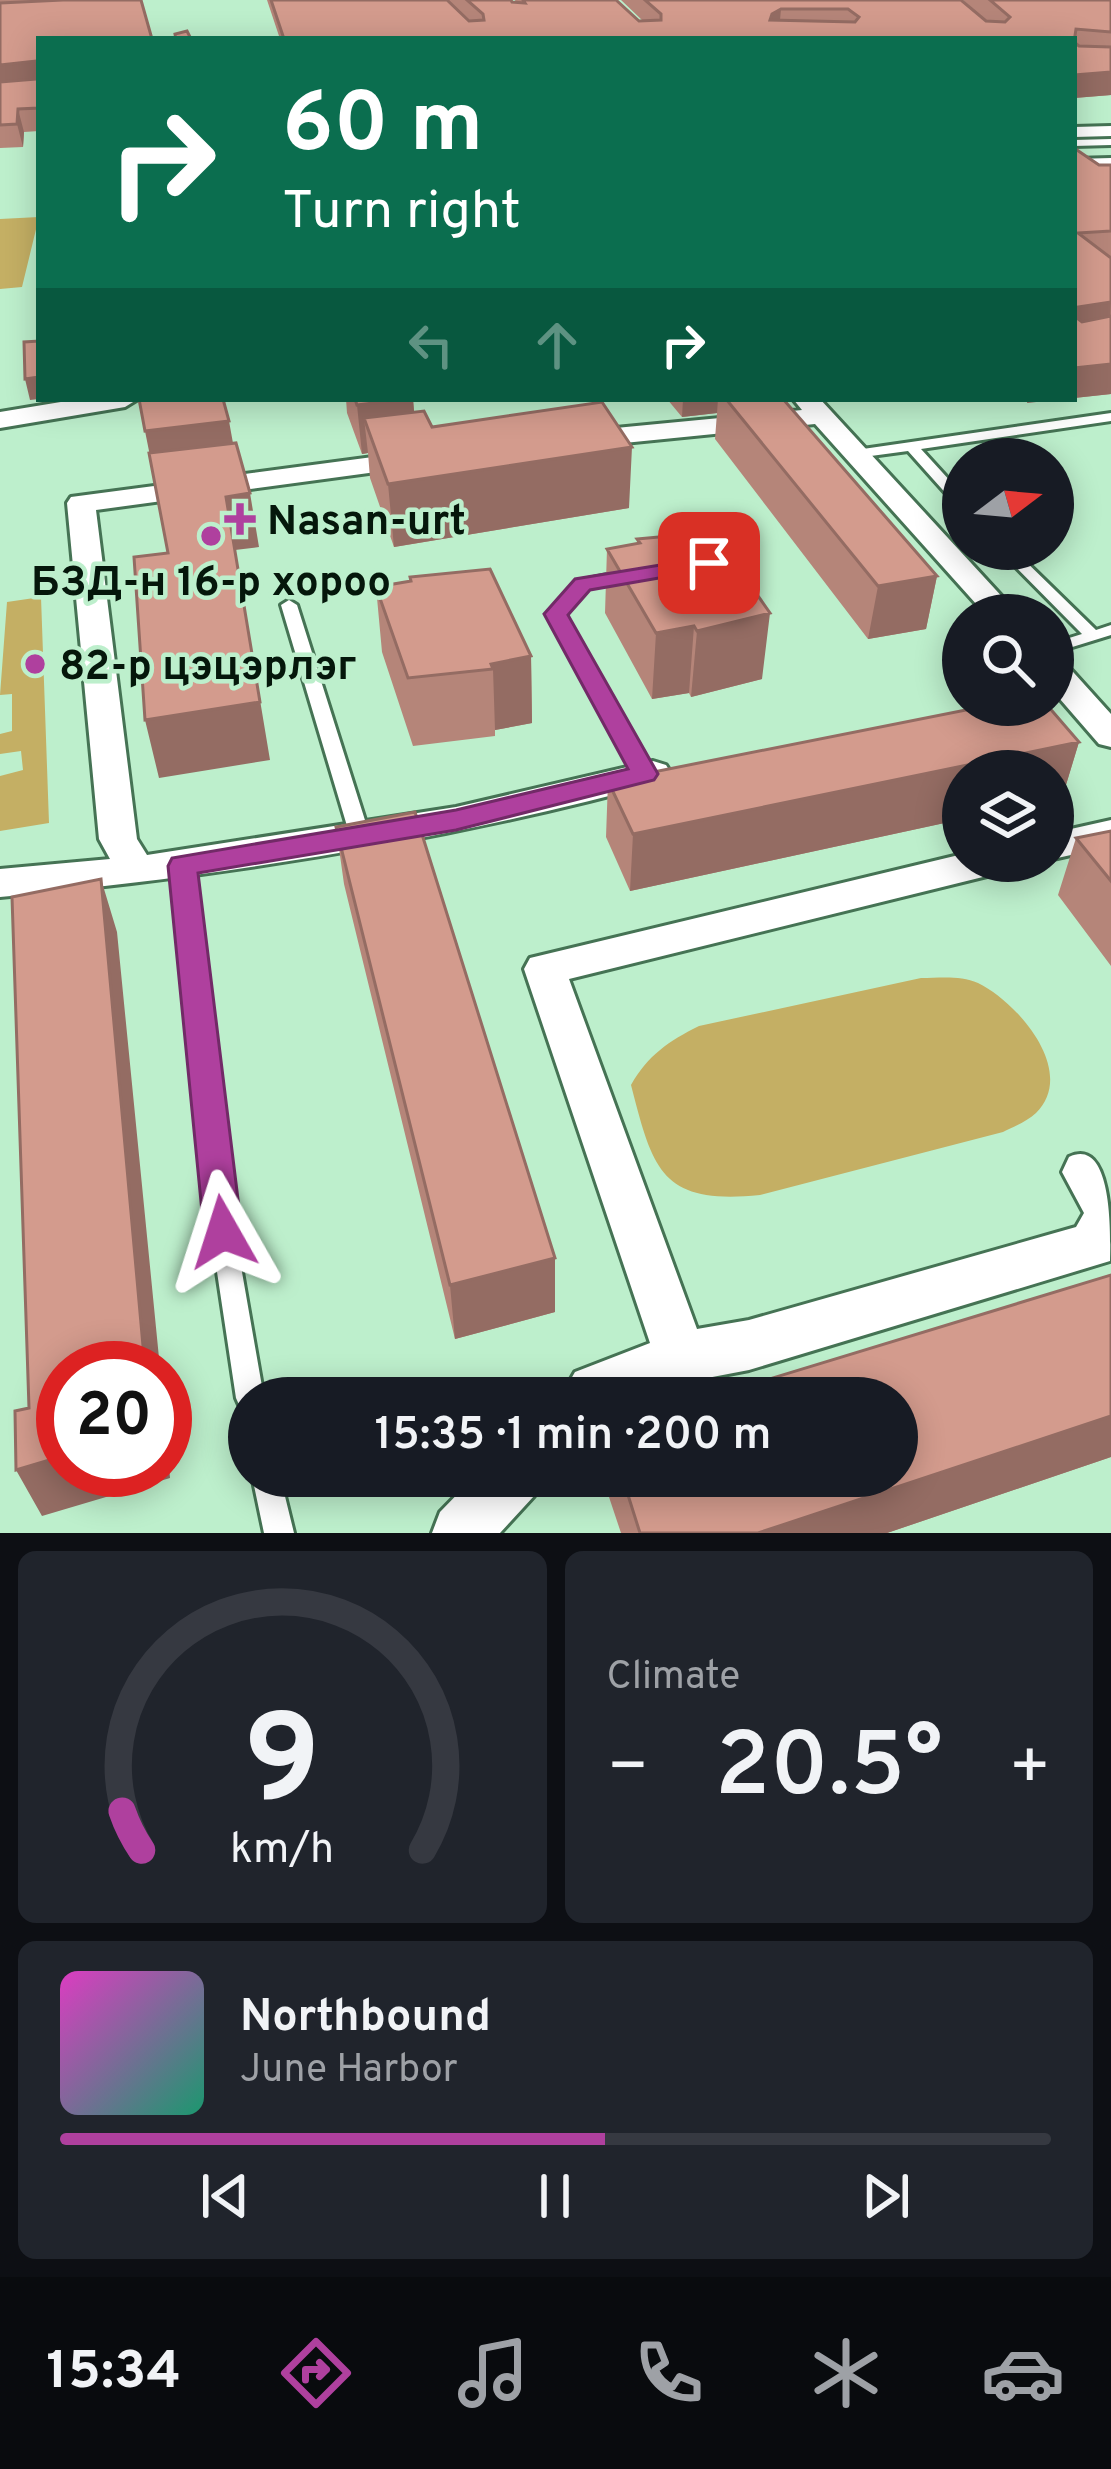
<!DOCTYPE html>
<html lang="en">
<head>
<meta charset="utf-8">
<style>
  :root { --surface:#171b24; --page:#20242c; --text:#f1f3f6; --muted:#9ea1a6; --line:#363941; --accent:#af409e }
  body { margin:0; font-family:Overpass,sans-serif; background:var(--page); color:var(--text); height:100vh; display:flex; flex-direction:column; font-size:45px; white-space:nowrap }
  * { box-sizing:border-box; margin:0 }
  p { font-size:39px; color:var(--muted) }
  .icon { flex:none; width:66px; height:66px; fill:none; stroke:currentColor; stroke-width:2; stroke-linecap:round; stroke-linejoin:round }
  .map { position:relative; height:1533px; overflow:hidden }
  .details { display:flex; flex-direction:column; gap:18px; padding:18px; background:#0d0f14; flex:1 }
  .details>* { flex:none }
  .banner { position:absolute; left:36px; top:36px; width:1041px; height:366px; border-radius:0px; box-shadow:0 6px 30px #0003; background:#0b6e4f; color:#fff; overflow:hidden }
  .needle { width:78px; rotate:74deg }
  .fabs { position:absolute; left:942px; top:438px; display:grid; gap:24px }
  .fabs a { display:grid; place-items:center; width:132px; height:132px; border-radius:50%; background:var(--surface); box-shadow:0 6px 30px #0003; font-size:60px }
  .speed { position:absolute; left:36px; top:1341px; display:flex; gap:24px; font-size:60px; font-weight:700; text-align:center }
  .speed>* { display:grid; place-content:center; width:156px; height:156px; border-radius:50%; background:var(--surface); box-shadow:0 6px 30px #0003; line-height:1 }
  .speed .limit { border:18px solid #d22; background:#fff; color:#111 }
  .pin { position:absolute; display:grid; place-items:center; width:102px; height:102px; color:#fff; margin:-51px; border-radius:24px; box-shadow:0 6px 18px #0006 }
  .me { position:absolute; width:132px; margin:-66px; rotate:354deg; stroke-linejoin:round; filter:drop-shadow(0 0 9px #0008) }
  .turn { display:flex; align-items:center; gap:42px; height:252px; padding:0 48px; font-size:54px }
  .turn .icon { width:156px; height:156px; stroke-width:2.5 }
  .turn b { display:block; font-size:84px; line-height:102px }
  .lanes { display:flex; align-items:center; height:114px; padding:0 48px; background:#0003; justify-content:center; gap:60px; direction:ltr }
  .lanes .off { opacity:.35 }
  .big { font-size:90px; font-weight:600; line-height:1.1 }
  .details .widget { flex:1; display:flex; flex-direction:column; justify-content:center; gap:18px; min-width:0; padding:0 42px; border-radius:18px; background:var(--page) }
  .details .dial { align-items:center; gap:0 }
  .dial svg { height:312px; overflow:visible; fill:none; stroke:var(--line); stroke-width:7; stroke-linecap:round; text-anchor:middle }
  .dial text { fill:var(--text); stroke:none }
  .song { display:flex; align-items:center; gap:36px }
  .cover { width:144px; height:144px; border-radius:18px; background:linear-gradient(135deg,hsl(310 70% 55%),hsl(160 70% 35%)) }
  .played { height:12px; border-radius:6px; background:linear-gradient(90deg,var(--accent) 55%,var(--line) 55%) }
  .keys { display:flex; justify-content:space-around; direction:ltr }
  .heat { display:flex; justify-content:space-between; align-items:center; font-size:66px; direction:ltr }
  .details .tiles { flex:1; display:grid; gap:18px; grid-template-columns:1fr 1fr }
  .widget:last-child { grid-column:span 2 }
  .trip { position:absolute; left:228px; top:1377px; width:690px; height:120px; border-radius:60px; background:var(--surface); box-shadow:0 6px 30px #0003; font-weight:600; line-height:120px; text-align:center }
  .tab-bar { display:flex; height:192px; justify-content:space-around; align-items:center; background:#090b0e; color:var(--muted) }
  .tab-bar .icon { width:84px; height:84px }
  .tab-bar .active { color:var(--accent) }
  .tab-bar b { font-size:54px; color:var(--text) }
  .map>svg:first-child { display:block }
</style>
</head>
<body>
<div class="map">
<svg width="1111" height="1533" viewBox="0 0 1111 1533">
  <rect width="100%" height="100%" fill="#bdefcc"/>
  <path fill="#c4af64" d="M 39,217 L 22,287 L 0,289 L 0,219 Z
    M 41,597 L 49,823 L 0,831 L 0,776 L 23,770 L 21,751 L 0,754 L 0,734 L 12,731 L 12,694 L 0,695 L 7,602 Z
    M 921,978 C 939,978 960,975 978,983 C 1017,1002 1078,1071 1036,1113 C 1028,1121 1013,1127 1003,1132 L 760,1195 C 661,1205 653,1170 631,1085 C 648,1055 669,1041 699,1026 Z"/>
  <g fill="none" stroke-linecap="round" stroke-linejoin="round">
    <g stroke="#457354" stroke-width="6">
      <path id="lane" d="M 1111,139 L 1111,145 L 1074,146 L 1074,140 Z
        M 1111,158 L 1111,164 L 1074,165 L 1074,159 Z
        M 1111,413 L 1111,421 L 921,449 L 963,495 L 963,508 L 958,507 L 908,451 L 856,458 L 849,454 L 856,450 Z
        M 998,549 L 1013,549 L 1096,630 L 1111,625 L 1111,635 L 1053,653 L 1053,643 L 1082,634 Z
        M 627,571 L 632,573 L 632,579 L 588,588 L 564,614 L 653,774 L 644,780 L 635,774 L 548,614 L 578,581 Z
        M 289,600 L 297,605 L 370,836 L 367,841 L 360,843 L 350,836 L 281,605 Z
        M 183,859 L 190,861 L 193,866 L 235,1232 L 264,1398 L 249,1398 L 249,1411 L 240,1407 L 236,1398 L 211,1232 L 173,866 L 176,861 Z
        M 252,1476 L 280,1476 L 294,1533 L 264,1533 Z"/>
    </g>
    <g stroke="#457354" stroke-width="6">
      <path id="street" d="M 1111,126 L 1111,136 L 1074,137 L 1074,127 Z
        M 79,399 L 138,399 L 125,407 L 0,428 L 0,412 Z
        M 793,399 L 820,399 L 1019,615 L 986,615 L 815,424 L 574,448 L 561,440 L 574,432 L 802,410 Z
        M 418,451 L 432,459 L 428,465 L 96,510 L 137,839 L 147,855 L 456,807 L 653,761 L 666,765 L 671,773 L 666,781 C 447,841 225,876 0,897 L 0,869 L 110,859 L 99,839 L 67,503 L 71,497 Z
        M 1053,660 L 1065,663 L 1111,714 L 1111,747 L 1099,744 L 1053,691 Z
        M 1111,820 L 1111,846 L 1053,859 L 1053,833 Z
        M 963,854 L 963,861 L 1010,861 L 1005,871 L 991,875 L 569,979 L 697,1329 L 749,1320 L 1076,1227 L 1084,1213 L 1062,1172 L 1069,1157 C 1111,1137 1111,1226 1110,1261 L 749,1370 L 681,1383 L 643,1398 L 560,1398 L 575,1372 L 650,1343 L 524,969 L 530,958 Z
        M 475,1476 L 542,1476 L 534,1496 L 500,1533 L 432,1533 L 440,1512 Z"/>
    </g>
    <use href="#lane" fill="#fff" fill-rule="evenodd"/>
    <use href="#street" fill="#fff" fill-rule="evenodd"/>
  </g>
  <path fill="#b58579" d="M 0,0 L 141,0 L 39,39 L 39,131 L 24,132 L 23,147 L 0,148 Z
    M 267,0 L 511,0 L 516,3 L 515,0 L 616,0 L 639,21 L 643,21 L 621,0 L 960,0 L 986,21 L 963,0 L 1111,0 L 1111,95 L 1074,98 L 1074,39 L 280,39 Z
    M 1074,148 L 1099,165 L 1111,165 L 1111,394 L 1074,398 Z
    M 346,399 L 413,399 L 414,412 L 432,427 L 629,508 L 394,547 L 370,478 L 368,453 L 362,454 L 347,413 Z
    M 667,399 L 783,399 L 937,576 L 926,629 L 868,639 L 715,439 L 717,413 L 682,417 Z
    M 637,539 L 762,679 L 691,697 L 689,693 L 652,699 L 605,613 L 607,549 L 637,544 Z
    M 410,577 L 531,656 L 532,723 L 495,730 L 495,736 L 413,746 L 382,652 L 376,587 L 410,582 Z
    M 1079,742 L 1062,798 L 1053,799 L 1053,771 L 963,771 L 963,819 L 630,891 L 606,837 L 608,781 Z
    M 336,827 L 555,1258 L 555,1312 L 455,1339 L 344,884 Z
    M 1111,831 L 1111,966 L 1058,895 L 1076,838 Z
    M 1111,1457 L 887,1533 L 621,1533 L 603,1479 L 604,1476 L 897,1476 Z"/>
  <path fill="#946c63" d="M 781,9 L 779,31 L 769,39 L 772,14 Z
    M 37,61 L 39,83 L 0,87 L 0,65 Z
    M 1111,72 L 1111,95 L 1074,98 L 1074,75 Z
    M 18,109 L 24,132 L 23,147 L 17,124 Z
    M 1111,302 L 1110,331 L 1074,337 L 1078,307 Z
    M 1111,364 L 1111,394 L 1074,398 L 1074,368 Z
    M 39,377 L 39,399 L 30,400 L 25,379 Z
    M 406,399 L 413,399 L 417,447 L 364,418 L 368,453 L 362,454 L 357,405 Z
    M 683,399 L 718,399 L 717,413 L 682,417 Z
    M 1028,399 L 1064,399 L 1027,403 Z
    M 229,421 L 238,471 L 155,481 L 145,431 Z
    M 632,447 L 629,508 L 394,547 L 388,484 Z
    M 250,493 L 259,547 L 235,550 L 270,760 L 159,778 L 145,720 L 226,497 Z
    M 937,576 L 926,629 L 868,639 L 878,586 Z
    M 770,613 L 762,679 L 691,697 L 697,631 Z
    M 694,626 L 689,693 L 652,699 L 656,633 Z
    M 531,656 L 532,723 L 495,730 L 493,669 L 491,664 Z
    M 1079,742 L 1062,798 L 1053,799 L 1053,771 L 963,771 L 963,819 L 630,891 L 633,834 Z
    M 101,879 L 117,932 L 160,1368 L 145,1368 Z
    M 555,1258 L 555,1312 L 455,1339 L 450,1285 Z
    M 1111,1416 L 1111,1457 L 887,1533 L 758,1533 Z
    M 165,1422 L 170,1478 L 42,1516 L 16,1470 L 63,1456 L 63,1470 L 165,1470 Z"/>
  <path fill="#d39b8d" stroke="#946c63" stroke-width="3" fill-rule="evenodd" d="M 63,0 L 141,0 L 152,39 L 39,39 L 39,108 L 18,109 L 17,124 L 0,125 L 0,82 L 35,79 L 37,61 L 0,65 L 0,3 Z
    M 271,0 L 447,0 L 469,21 L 484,20 L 483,14 L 467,0 L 511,0 L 512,2 L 525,3 L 523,0 L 616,0 L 639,21 L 661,20 L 661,14 L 645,0 L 961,0 L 986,21 L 1005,22 L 1010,17 L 990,0 L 1111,0 L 1111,32 L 1076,29 L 1074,42 L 1079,46 L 1111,47 L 1111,72 L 1074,75 L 1074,39 L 284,39 ZM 781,9 L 848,9 L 859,17 L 855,22 L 770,20 L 772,14 Z
    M 187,31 L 191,39 L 176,39 L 175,34 Z
    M 1074,148 L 1099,165 L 1111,165 L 1111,231 L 1078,233 L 1111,258 L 1111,302 L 1078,307 L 1077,318 L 1082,322 L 1111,316 L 1111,364 L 1074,368 Z
    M 39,341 L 39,377 L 25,379 L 24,342 Z
    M 139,399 L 223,399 L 229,421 L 145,431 Z
    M 355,399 L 406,399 L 357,405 Z
    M 726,399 L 783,399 L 937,576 L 878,586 Z
    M 602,402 L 632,447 L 388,484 L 364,418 L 424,411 L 432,427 Z
    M 236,443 L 250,493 L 226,497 L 260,702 L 145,720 L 134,557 L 168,553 L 149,453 Z
    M 713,532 L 770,613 L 697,631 L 694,626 L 656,633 L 607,549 L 640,543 L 637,539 Z
    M 490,569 L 531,656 L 491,664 L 493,669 L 408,678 L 376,587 L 411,581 L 410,577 Z
    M 991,705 L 1047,705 L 1079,742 L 633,834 L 608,781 Z
    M 415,812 L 555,1258 L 450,1285 L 336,827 Z
    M 1111,831 L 1111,881 L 1076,838 Z
    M 101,879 L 145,1368 L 63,1368 L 63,1456 L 16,1470 L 15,1411 L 29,1408 L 12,897 Z
    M 1111,1275 L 1111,1416 L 758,1533 L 640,1533 L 622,1476 L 897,1476 L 897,1398 L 707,1398 Z"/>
  <path fill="#af409e" stroke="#722a67" stroke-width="3" d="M 709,557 L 720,563 L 717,568 L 590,590 L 568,615 L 658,774 L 654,780 L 456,830 L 198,873 L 242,1232 L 236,1244 L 223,1249 L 210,1244 L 204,1232 L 168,866 L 172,858 L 456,810 L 628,769 L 544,614 L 575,579 Z"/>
  <g fill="#af409e" stroke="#bdefcc" stroke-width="4.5">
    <path d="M234 501h12v12h12v12h-12v12h-12v-12h-12v-12h12z"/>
    <circle cx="211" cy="536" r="12"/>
    <circle cx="35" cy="664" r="12"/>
  </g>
  <g text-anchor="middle" stroke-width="9" stroke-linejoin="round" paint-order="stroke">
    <g font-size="42" font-weight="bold" fill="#05170b" stroke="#bdefcc" text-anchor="start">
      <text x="267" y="534">Nasan-urt</text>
      <text x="211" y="595" text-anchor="middle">БЗД-н 16-р хороо</text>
      <text x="59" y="679">82-р цэцэрлэг</text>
    </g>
  </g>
</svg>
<div class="fabs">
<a><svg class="needle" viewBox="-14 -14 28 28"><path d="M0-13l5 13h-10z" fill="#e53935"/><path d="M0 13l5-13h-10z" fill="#9ea1a6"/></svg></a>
<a><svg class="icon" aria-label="search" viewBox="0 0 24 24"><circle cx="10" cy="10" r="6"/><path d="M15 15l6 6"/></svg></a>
<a><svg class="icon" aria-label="layers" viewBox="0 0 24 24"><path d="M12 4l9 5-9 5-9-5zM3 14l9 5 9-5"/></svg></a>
</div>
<div class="speed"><div class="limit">20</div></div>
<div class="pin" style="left:709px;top:563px;background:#d93025"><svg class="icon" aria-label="arrive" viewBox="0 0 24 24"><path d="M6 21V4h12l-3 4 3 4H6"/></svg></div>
<svg class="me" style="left:223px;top:1232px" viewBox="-20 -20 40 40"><path d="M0-17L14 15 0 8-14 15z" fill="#af409e" stroke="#fff" stroke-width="4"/></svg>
<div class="trip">15:35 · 1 min · 200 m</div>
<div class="banner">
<div class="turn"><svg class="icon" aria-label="right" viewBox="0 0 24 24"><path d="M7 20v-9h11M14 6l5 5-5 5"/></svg><div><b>60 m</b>Turn right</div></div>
<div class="lanes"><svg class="icon off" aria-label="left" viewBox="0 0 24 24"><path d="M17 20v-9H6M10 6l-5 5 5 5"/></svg><svg class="icon off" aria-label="ahead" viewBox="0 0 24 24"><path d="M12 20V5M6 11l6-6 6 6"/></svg><svg class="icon" aria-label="right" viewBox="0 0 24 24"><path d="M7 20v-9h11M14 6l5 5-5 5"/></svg></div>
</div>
</div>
<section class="details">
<div class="tiles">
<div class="widget dial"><svg viewBox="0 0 100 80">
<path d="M14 69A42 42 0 1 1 86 69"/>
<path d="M14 69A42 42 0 0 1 9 59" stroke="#af409e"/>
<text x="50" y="56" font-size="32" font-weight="700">9</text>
<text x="50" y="72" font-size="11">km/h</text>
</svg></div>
<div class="widget"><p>Climate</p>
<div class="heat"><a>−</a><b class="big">20.5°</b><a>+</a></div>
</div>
<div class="widget">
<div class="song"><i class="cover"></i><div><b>Northbound</b><p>June Harbor</p></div></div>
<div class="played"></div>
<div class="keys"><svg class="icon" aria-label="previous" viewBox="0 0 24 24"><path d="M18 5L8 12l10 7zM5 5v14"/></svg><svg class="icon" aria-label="pause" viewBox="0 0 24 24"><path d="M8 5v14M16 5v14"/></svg><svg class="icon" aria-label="next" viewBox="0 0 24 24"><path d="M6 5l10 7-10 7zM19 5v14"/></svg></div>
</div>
</div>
</section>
<nav class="tab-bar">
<b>15:34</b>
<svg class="icon active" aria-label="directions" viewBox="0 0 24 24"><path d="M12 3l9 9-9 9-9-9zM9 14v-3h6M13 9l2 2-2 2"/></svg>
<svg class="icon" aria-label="music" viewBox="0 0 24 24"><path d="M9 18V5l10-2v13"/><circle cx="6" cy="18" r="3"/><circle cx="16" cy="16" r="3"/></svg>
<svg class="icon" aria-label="phone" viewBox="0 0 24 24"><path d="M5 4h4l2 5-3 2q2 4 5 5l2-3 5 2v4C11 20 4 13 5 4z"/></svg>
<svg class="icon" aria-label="climate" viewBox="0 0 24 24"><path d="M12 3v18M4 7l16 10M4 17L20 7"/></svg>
<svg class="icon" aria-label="car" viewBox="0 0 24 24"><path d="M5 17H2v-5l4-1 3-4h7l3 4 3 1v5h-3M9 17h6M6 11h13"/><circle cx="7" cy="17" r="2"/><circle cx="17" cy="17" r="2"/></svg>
</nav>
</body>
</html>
